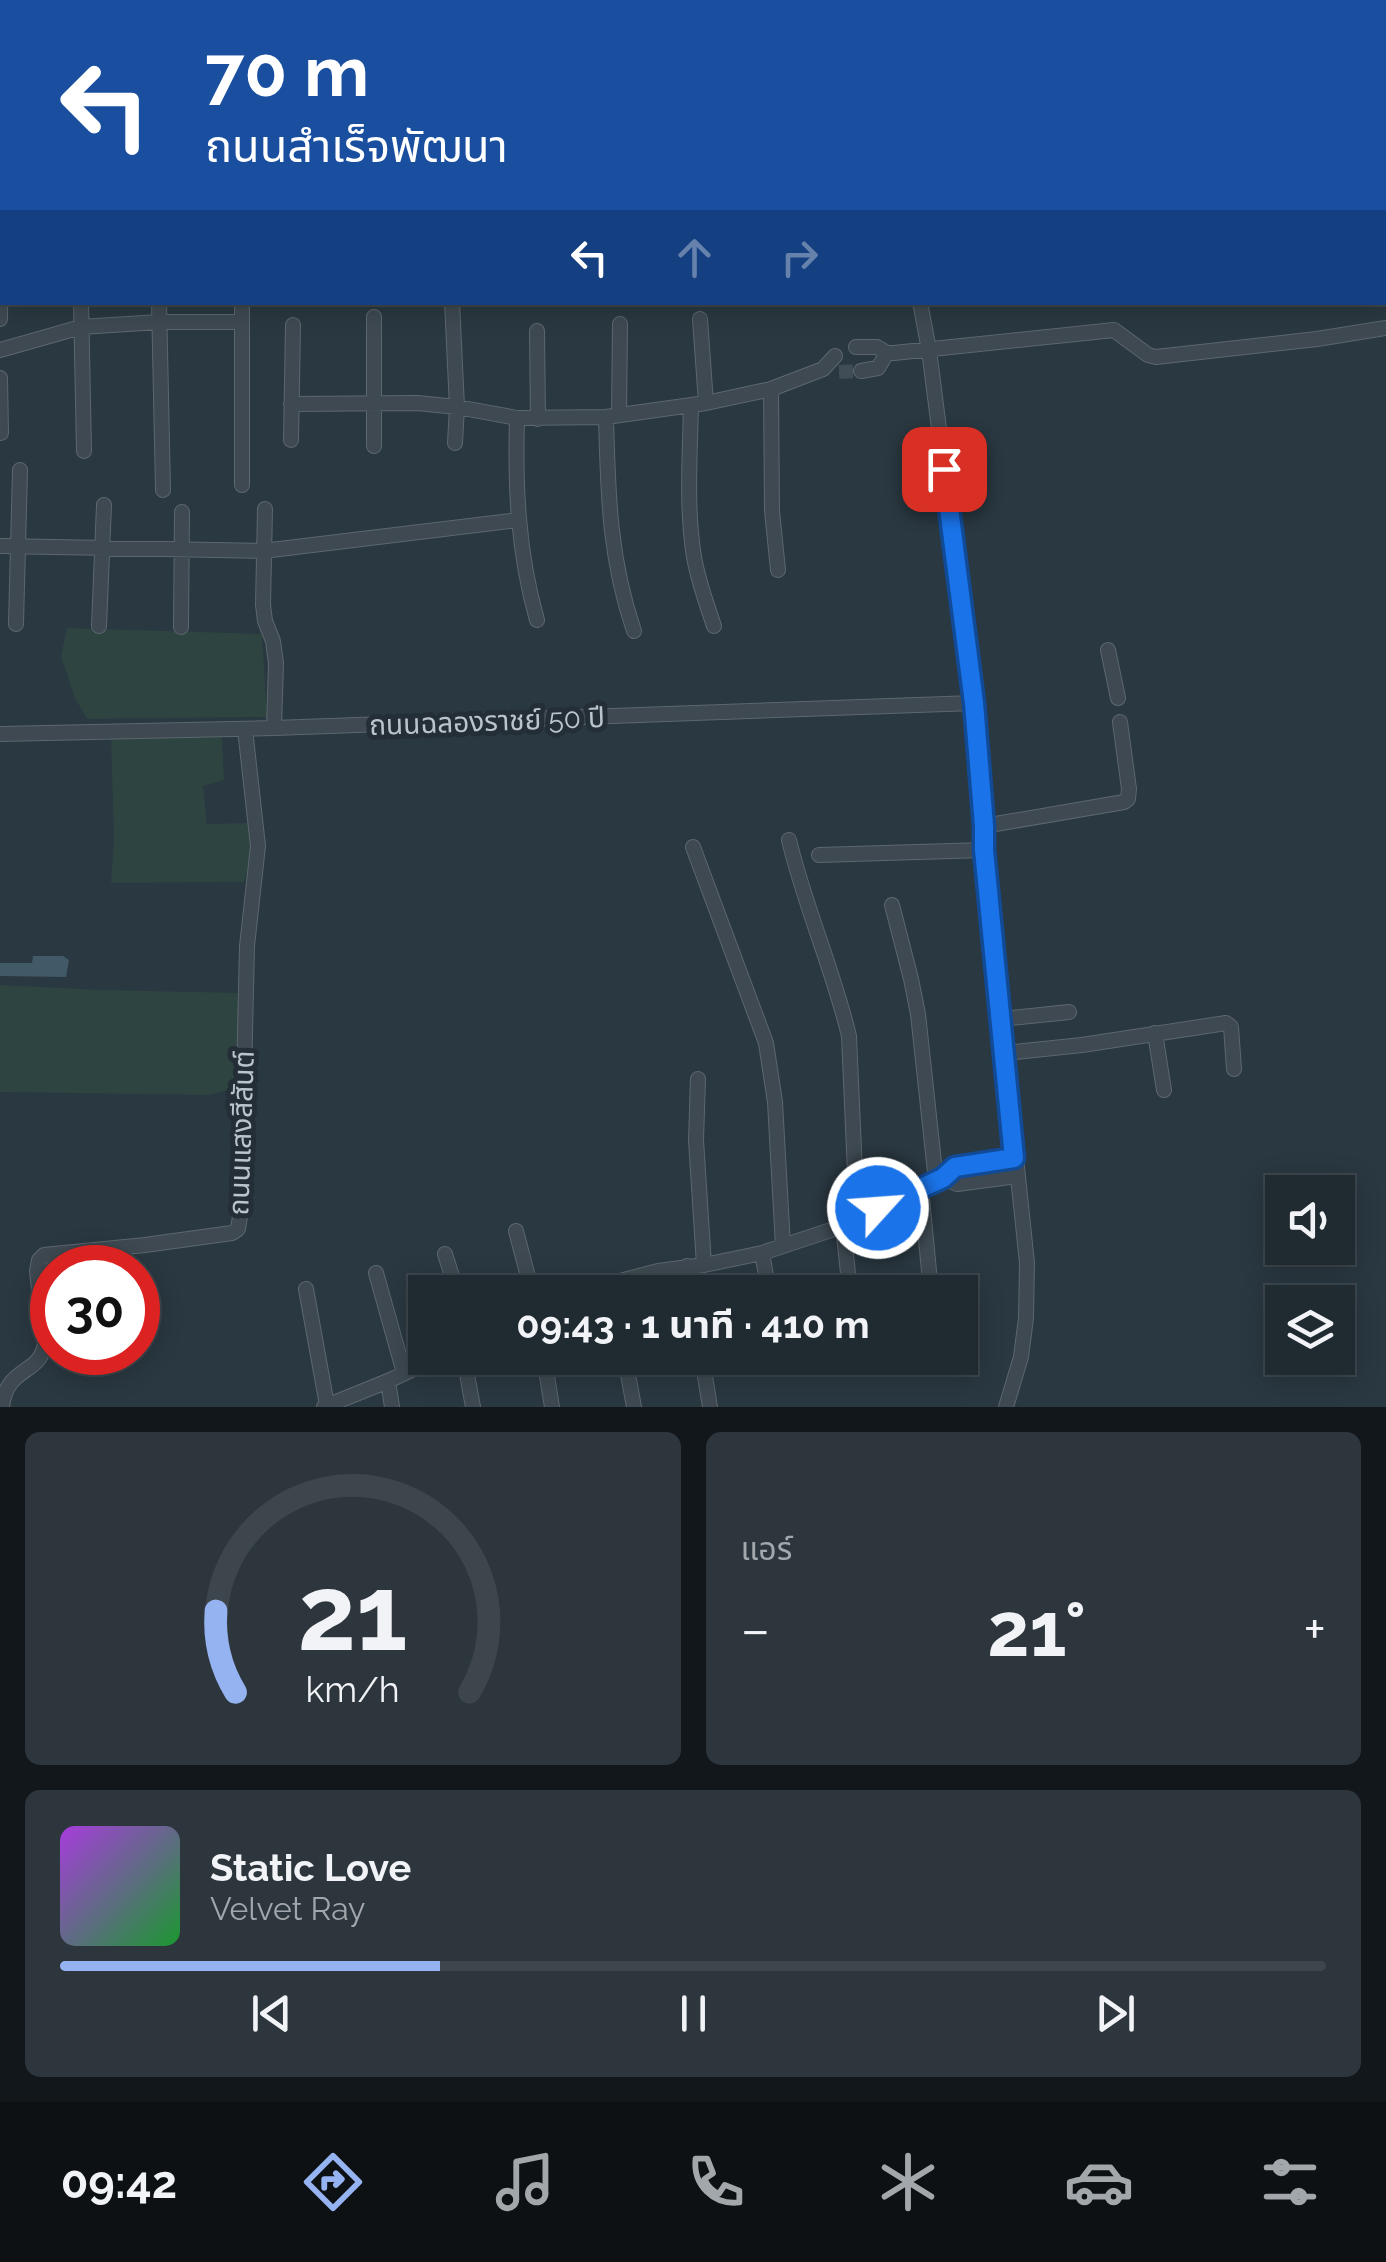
<!DOCTYPE html>
<html lang="th">
<head>
<meta charset="utf-8">
<style>
  :root { --surface:#202a31; --page:#2d363d; --text:#f1f3f6; --muted:#a2a7ab; --line:#3d464d; --accent:#95b2f1 }
  body { margin:0; font-family:Raleway,"Noto Sans Thai",sans-serif; background:var(--page); color:var(--text); height:100vh; display:flex; flex-direction:column; font-size:38px; white-space:nowrap }
  * { box-sizing:border-box; margin:0 }
  p { font-size:32px; color:var(--muted) }
  .icon { flex:none; width:55px; height:55px; fill:none; stroke:currentColor; stroke-width:2; stroke-linecap:round; stroke-linejoin:round }
  .map { position:relative; height:1407px; overflow:hidden }
  .sheet { display:flex; flex-direction:column; gap:25px; padding:25px; background:#12171b; flex:1 }
  .sheet>* { flex:none }
  .top-card { position:absolute; left:0px; top:0px; width:1388px; height:305px; box-shadow:0 5px 25px #0003,0 0 0 2px var(--line); background:#1a4fa0; color:#fff; overflow:hidden }
  .fabs { position:absolute; left:1265px; top:1175px; display:grid; gap:20px }
  .fabs a { display:grid; place-items:center; width:90px; height:90px; border-radius:0px; background:var(--surface); box-shadow:0 5px 25px #0003,0 0 0 2px var(--line); font-size:50px }
  .speed { position:absolute; left:30px; top:1245px; display:flex; gap:20px; font-size:50px; font-weight:700; text-align:center }
  .speed>* { display:grid; place-content:center; width:130px; height:130px; border-radius:50%; background:var(--surface); box-shadow:0 5px 25px #0003,0 0 0 2px var(--line); line-height:1 }
  .speed .limit { border:15px solid #d22; background:#fff; color:#111 }
  .pin { position:absolute; display:grid; place-items:center; width:85px; height:85px; color:#fff; margin:-42px; border-radius:20px; box-shadow:0 5px 15px #0006 }
  .me { position:absolute; width:110px; margin:-55px; rotate:64deg; stroke-linejoin:round; filter:drop-shadow(0 0 8px #0008) }
  .turn { display:flex; align-items:center; gap:35px; height:210px; padding:0 40px; font-size:45px }
  .turn .icon { width:130px; height:130px; stroke-width:2.5 }
  .turn b { display:block; font-size:70px; line-height:85px }
  .lanes { display:flex; align-items:center; height:95px; padding:0 40px; background:#0003; justify-content:center; gap:50px; direction:ltr }
  .lanes .off { opacity:.35 }
  .big { font-size:75px; font-weight:700; line-height:1.1 }
  .sheet .widget { flex:1; display:flex; flex-direction:column; justify-content:center; gap:15px; min-width:0; padding:0 35px; border-radius:15px; background:var(--page) }
  .sheet .dial { align-items:center; gap:0 }
  .dial svg { height:260px; overflow:visible; fill:none; stroke:var(--line); stroke-width:7; stroke-linecap:round; text-anchor:middle }
  .dial text { fill:var(--text); stroke:none }
  .song { display:flex; align-items:center; gap:30px }
  .cover { width:120px; height:120px; border-radius:15px; background:linear-gradient(135deg,hsl(280 70% 55%),hsl(130 70% 35%)) }
  .played { height:10px; border-radius:5px; background:linear-gradient(90deg,var(--accent) 30%,var(--line) 30%) }
  .keys { display:flex; justify-content:space-around; direction:ltr }
  .heat { display:flex; justify-content:space-between; align-items:center; font-size:55px; direction:ltr }
  .sheet .tiles { flex:1; display:grid; gap:25px; grid-template-columns:1fr 1fr }
  .widget:last-child { grid-column:span 2 }
  .trip { position:absolute; left:408px; top:1275px; width:570px; height:100px; border-radius:0px; background:var(--surface); box-shadow:0 5px 25px #0003,0 0 0 2px var(--line); font-weight:700; line-height:100px; text-align:center }
  .dock { display:flex; height:160px; justify-content:space-around; align-items:center; background:#0d1114; color:var(--muted) }
  .dock .icon { width:70px; height:70px }
  .dock .on { color:var(--accent) }
  .dock b { font-size:45px; color:var(--text) }
  .map>svg:first-child { display:block }
</style>
</head>
<body>
<div class="map">
<svg width="1386" height="1407" viewBox="0 0 1386 1407">
  <rect width="100%" height="100%" fill="#2a3841"/>
  <path fill="#2d4441" d="M 67,628 L 262,634 L 267,717 L 87,719 L 75,698 L 61,656 Z
    M 222,736 L 224,780 L 203,786 L 207,824 L 249,823 L 252,856 L 244,882 L 111,883 L 114,841 L 111,737 Z
    M 0,985 L 103,990 L 240,993 L 234,1089 L 208,1095 L 0,1092 Z"/>
  <path fill="#425967" d="M 33,956 L 63,956 L 69,960 L 66,977 L 0,976 L 0,963 L 32,963 Z"/>
  <g fill="none" stroke-linecap="round" stroke-linejoin="round">
    <path stroke="#404d56" stroke-width="14" stroke-dasharray="14 7" stroke-linecap="butt" d="M 839,372 L 861,371"/>
    <g stroke="#5c676e" stroke-width="16">
      <path id="minor" d="M 251,0 L 260,2
        M 764,0 L 764,2
        M 844,0 L 846,2
        M 1175,0 L 1175,2
        M 1250,0 L 1250,2
        M 1324,0 L 1325,2
        M 5,2 L 5,0
        M 84,2 L 84,0
        M 167,2 L 167,0
        M 335,2 L 335,0
        M 419,2 L 419,0
        M 503,2 L 503,0
        M 592,2 L 592,0
        M 672,2 L 672,0
        M 1108,2 L 1116,0
        M 81,302 L 84,451
        M 159,302 L 163,490
        M 452,302 L 457,407 L 455,443
        M 920,302 L 929,350 L 974,703 L 984,826 L 984,850 L 1027,1263 L 1026,1318 L 1021,1357 L 1006,1407
        M 374,317 L 374,446
        M 0,319 L 2,161
        M 700,319 L 706,403
        M 537,331 L 538,419
        M 856,347 L 877,347 L 887,353 L 894,353 L 1114,330 L 1148,355 L 1156,357 L 1317,339 L 1386,328
        M 0,350 L 81,327 L 159,322 L 241,322
        M 861,371 L 878,368 L 887,353
        M 0,378 L 1,433
        M 771,389 L 772,511 L 778,570
        M 291,404 L 417,403 L 457,407 L 517,418 L 606,417 L 706,403 L 771,389 L 823,369 L 835,356
        M 691,405 C 690,455 686,507 694,557 C 698,580 706,603 714,626
        M 619,415 L 620,324
        M 606,417 C 608,493 609,558 634,631
        M 517,418 C 515,488 518,553 537,620
        M 291,440 L 293,325
        M 242,485 L 242,302
        M 265,509 L 263,605 L 265,621 L 273,641 L 276,663 L 274,728
        M 0,546 L 263,551 L 518,520
        M 16,624 L 20,470
        M 99,626 L 104,505
        M 181,627 L 182,512
        M 1108,650 L 1118,698
        M 0,734 L 274,728 L 974,703
        M 984,826 L 1124,802 L 1128,799 L 1129,789 L 1120,722
        M 789,840 C 805,907 833,969 849,1036 L 857,1219
        M 693,847 L 766,1043 L 775,1102 L 783,1246
        M 819,855 L 984,850
        M 892,905 L 911,979 L 918,1014 L 936,1181
        M 1002,1019 L 1069,1012
        M 1155,1033 L 1164,1090
        M 1005,1053 L 1082,1045 L 1226,1023 L 1231,1027 L 1234,1069
        M 698,1079 L 696,1140 L 704,1265
        M 943,1178 L 957,1184 L 1017,1176
        M 921,1187 L 931,1292
        M 843,1226 L 850,1292
        M 516,1231 L 532,1292
        M 762,1253 L 769,1292
        M 445,1254 L 457,1292
        M 687,1266 L 691,1292
        M 376,1273 L 404,1373
        M 306,1289 L 327,1405
        M 578,1292 L 658,1271 L 704,1265 L 762,1253 L 843,1226 L 943,1178 L 955,1167 L 1014,1158
        M 464,1358 L 473,1407
        M 544,1358 L 552,1407
        M 625,1358 L 634,1407
        M 702,1358 L 710,1407
        M 779,1358 L 781,1369
        M 388,1381 L 392,1407
        M 2,1407 C 7,1365 40,1376 45,1343 L 37,1271 L 39,1260 L 44,1255 L 145,1245 L 232,1233 L 238,1229 L 241,1210 L 247,946 L 258,846 L 245,729
        M 324,1407 L 388,1381 L 437,1358"/>
    </g>
    <use href="#minor" stroke="#3e4951" stroke-width="14"/>
  </g>
  <g fill="none" stroke-linecap="round" stroke-linejoin="round">
    <g stroke="#114b97" stroke-width="25">
      <path id="route" d="M 878,1208 L 943,1178 L 955,1167 L 1014,1158 L 984,850 L 984,826 L 974,703 L 944,469"/>
    </g>
    <use href="#route" stroke="#1a73e8" stroke-width="18"/>
  </g>
  <g text-anchor="middle" stroke-width="10" stroke-linejoin="round" paint-order="stroke">
    <g font-size="28" fill="#bbc4cb" stroke="#232e36">
      <text transform="translate(487 721) rotate(-2)" y="10">ถนนฉลองราชย์ 50 ปี</text>
      <text transform="translate(241 1133) rotate(-88)" y="10">ถนนแสงสีสันต์</text>
    </g>
  </g>
</svg>
<div class="fabs">
<a><svg class="icon" aria-label="sound" viewBox="0 0 24 24"><path d="M4 9h4l5-4v14l-5-4H4zM17 9q2 3 0 6"/></svg></a>
<a><svg class="icon" aria-label="layers" viewBox="0 0 24 24"><path d="M12 4l9 5-9 5-9-5zM3 14l9 5 9-5"/></svg></a>
</div>
<div class="speed"><div class="limit">30</div></div>
<div class="pin" style="left:944px;top:469px;background:#d93025"><svg class="icon" aria-label="arrive" viewBox="0 0 24 24"><path d="M6 21V4h12l-3 4 3 4H6"/></svg></div>
<svg class="me" style="left:878px;top:1208px" viewBox="-20 -20 40 40"><circle r="17" fill="#1a73e8" stroke="#fff" stroke-width="3"/><path d="M0-11L8 9 0 5-8 9z" fill="#fff"/></svg>
<div class="trip">09:43 · 1 นาที · 410 m</div>
<div class="top-card">
<div class="turn"><svg class="icon" aria-label="left" viewBox="0 0 24 24"><path d="M17 20v-9H6M10 6l-5 5 5 5"/></svg><div><b>70 m</b>ถนนสำเร็จพัฒนา</div></div>
<div class="lanes"><svg class="icon" aria-label="left" viewBox="0 0 24 24"><path d="M17 20v-9H6M10 6l-5 5 5 5"/></svg><svg class="icon off" aria-label="ahead" viewBox="0 0 24 24"><path d="M12 20V5M6 11l6-6 6 6"/></svg><svg class="icon off" aria-label="right" viewBox="0 0 24 24"><path d="M7 20v-9h11M14 6l5 5-5 5"/></svg></div>
</div>
</div>
<section class="sheet">
<div class="tiles">
<div class="widget dial"><svg viewBox="0 0 100 80">
<path d="M14 69A42 42 0 1 1 86 69"/>
<path d="M14 69A42 42 0 0 1 8 44" stroke="#95b2f1"/>
<text x="50" y="56" font-size="32" font-weight="700">21</text>
<text x="50" y="72" font-size="11">km/h</text>
</svg></div>
<div class="widget"><p>แอร์</p>
<div class="heat"><a>−</a><b class="big">21°</b><a>+</a></div>
</div>
<div class="widget">
<div class="song"><i class="cover"></i><div><b>Static Love</b><p>Velvet Ray</p></div></div>
<div class="played"></div>
<div class="keys"><svg class="icon" aria-label="previous" viewBox="0 0 24 24"><path d="M18 5L8 12l10 7zM5 5v14"/></svg><svg class="icon" aria-label="pause" viewBox="0 0 24 24"><path d="M8 5v14M16 5v14"/></svg><svg class="icon" aria-label="next" viewBox="0 0 24 24"><path d="M6 5l10 7-10 7zM19 5v14"/></svg></div>
</div>
</div>
</section>
<nav class="dock">
<b>09:42</b>
<svg class="icon on" aria-label="directions" viewBox="0 0 24 24"><path d="M12 3l9 9-9 9-9-9zM9 14v-3h6M13 9l2 2-2 2"/></svg>
<svg class="icon" aria-label="music" viewBox="0 0 24 24"><path d="M9 18V5l10-2v13"/><circle cx="6" cy="18" r="3"/><circle cx="16" cy="16" r="3"/></svg>
<svg class="icon" aria-label="phone" viewBox="0 0 24 24"><path d="M5 4h4l2 5-3 2q2 4 5 5l2-3 5 2v4C11 20 4 13 5 4z"/></svg>
<svg class="icon" aria-label="climate" viewBox="0 0 24 24"><path d="M12 3v18M4 7l16 10M4 17L20 7"/></svg>
<svg class="icon" aria-label="car" viewBox="0 0 24 24"><path d="M5 17H2v-5l4-1 3-4h7l3 4 3 1v5h-3M9 17h6M6 11h13"/><circle cx="7" cy="17" r="2"/><circle cx="17" cy="17" r="2"/></svg>
<svg class="icon" aria-label="filters" viewBox="0 0 24 24"><path d="M4 7h16M4 17h16"/><circle cx="9" cy="7" r="2"/><circle cx="15" cy="17" r="2"/></svg>
</nav>
</body>
</html>
